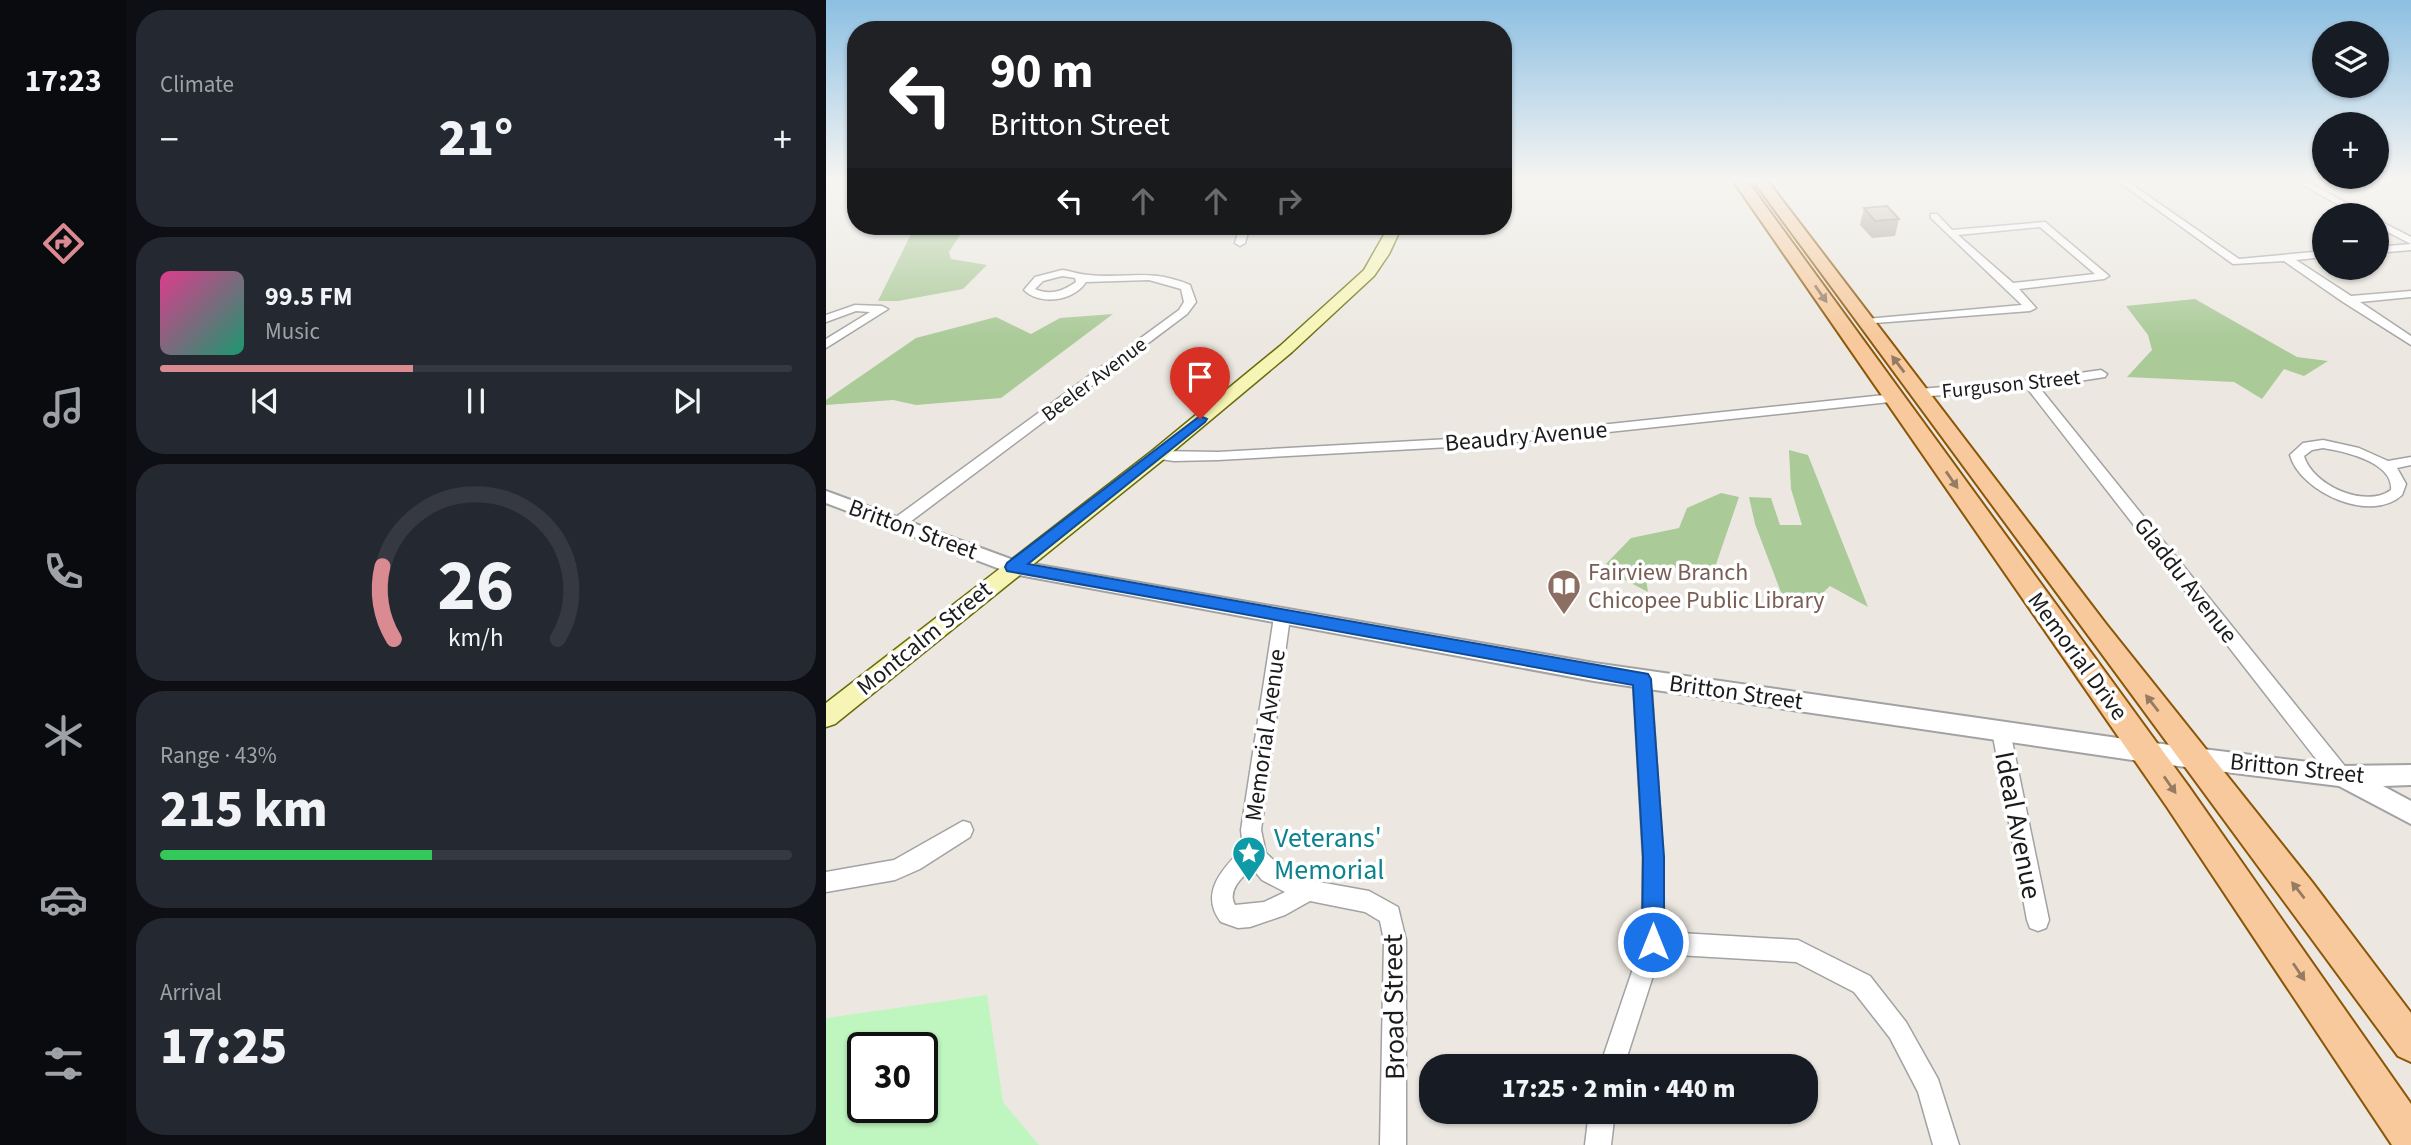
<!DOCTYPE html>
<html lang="en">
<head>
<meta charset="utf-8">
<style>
  :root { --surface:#171b24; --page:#242831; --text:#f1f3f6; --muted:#9ea1a6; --line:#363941; --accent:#da8a91 }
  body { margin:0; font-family:"Source Sans 3",sans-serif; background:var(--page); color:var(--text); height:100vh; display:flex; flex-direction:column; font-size:26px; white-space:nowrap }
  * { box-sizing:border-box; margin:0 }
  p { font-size:23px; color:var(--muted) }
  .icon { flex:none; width:38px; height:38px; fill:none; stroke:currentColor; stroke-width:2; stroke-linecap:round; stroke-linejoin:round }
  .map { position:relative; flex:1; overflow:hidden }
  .side { display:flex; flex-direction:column; gap:10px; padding:10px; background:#0d0f14; width:700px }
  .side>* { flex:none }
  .guide { position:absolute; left:21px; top:21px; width:665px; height:214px; border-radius:28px; box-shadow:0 2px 5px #0004; background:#202124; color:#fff; overflow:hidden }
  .tools { position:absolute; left:1486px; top:21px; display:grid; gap:14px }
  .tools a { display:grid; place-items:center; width:77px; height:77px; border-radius:50%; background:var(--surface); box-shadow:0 2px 5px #0004; font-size:35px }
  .speed { position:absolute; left:21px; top:1032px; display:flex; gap:14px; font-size:35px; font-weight:700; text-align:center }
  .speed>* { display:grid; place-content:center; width:91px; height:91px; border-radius:50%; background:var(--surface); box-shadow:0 2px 5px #0004; line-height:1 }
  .speed .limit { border:4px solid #111; border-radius:10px; background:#fff; color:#111 }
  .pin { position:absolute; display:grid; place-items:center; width:60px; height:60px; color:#fff; margin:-72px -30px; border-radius:50% 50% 50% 0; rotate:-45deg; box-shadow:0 0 7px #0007 }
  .pin .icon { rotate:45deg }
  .me { position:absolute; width:77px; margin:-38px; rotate:0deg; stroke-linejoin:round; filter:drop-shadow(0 0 5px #0008) }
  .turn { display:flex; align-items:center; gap:24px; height:147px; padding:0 28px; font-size:32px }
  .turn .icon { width:91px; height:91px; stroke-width:2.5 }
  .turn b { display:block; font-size:49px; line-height:60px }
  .lanes { display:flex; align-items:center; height:66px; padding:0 28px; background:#0003; justify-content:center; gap:35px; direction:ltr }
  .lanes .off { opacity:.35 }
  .big { font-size:52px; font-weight:800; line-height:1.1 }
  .side .tile { flex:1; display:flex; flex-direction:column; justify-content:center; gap:10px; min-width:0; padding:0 24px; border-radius:28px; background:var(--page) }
  .side .dial { align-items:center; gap:0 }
  .dial svg { height:182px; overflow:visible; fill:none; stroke:var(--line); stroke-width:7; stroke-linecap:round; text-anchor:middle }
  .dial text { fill:var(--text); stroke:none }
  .song { display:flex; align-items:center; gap:21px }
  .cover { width:84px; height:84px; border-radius:10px; background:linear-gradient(135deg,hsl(330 70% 55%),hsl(160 70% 35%)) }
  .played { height:7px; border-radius:4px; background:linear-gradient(90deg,var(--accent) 40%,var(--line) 40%) }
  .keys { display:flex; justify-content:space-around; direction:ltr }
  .heat { display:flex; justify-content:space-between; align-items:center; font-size:38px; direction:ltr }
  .charge { height:10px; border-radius:5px; background:linear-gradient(90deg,#34c759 43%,var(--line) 0) }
  .trip { position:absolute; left:593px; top:1054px; width:399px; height:70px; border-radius:28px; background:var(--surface); box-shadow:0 2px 5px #0004; font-weight:800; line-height:70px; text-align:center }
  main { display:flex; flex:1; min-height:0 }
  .tabs { display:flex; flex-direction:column; width:126px; justify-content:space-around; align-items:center; background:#090b0e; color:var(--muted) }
  .tabs .icon { width:49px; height:49px }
  .tabs .current { color:var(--accent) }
  .tabs b { font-size:32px; color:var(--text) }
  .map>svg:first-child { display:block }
</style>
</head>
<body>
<main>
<nav class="tabs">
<b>17:23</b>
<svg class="icon current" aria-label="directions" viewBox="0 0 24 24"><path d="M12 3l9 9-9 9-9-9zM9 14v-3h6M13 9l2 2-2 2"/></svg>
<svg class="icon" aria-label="music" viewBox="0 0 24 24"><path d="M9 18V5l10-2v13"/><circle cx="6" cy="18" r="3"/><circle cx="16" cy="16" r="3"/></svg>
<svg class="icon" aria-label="phone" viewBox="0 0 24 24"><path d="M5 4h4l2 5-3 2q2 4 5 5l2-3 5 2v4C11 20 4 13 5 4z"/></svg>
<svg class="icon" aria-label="climate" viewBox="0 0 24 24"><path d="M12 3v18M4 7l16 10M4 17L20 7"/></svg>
<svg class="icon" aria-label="car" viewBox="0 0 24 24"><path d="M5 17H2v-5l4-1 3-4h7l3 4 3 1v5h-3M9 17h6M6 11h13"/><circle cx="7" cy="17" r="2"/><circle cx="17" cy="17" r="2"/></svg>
<svg class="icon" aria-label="filters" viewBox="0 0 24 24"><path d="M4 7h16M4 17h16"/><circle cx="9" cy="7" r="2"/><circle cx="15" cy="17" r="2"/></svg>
</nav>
<section class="side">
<div class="tile"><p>Climate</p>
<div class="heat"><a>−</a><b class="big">21°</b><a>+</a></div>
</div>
<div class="tile">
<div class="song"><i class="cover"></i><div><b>99.5 FM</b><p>Music</p></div></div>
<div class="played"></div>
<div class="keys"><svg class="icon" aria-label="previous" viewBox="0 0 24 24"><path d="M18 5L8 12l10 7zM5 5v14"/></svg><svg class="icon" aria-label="pause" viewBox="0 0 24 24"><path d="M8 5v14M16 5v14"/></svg><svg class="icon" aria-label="next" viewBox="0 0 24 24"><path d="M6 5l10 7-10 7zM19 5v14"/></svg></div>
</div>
<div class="tile dial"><svg viewBox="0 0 100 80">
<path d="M14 69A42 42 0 1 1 86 69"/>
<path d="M14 69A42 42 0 0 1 9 37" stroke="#da8a91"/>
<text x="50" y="56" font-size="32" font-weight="700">26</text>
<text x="50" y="72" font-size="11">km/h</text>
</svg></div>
<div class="tile"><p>Range · 43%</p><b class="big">215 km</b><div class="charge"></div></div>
<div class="tile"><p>Arrival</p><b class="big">17:25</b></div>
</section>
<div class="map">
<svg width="1585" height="1145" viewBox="0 0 1585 1145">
  <rect width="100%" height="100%" fill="#ece8e1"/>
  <path fill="#aaca98" d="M 89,226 L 140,226 L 123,252 L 125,259 L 161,265 L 137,289 L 72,301 L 52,301 Z
    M 1369,299 L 1471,357 L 1502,361 L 1478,376 L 1458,369 L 1436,399 L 1408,382 L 1301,377 L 1326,350 L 1322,335 L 1300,306 Z
    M 287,314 L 175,398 L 90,405 L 67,400 L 0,405 L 0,400 L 90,338 L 170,317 L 205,334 L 234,318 Z
    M 963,450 L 982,455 L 1042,607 L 1004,586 L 986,603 L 961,608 L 929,524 L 923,497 L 945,498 L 954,525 L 976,525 L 965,489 Z
    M 895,493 L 913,497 L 884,582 L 856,568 L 818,567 L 822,592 L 776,568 L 805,538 L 853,528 L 861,508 Z"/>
  <path fill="#bff6bf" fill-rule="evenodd" d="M 161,995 L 177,1102 L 213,1145 L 0,1145 L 0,1018 ZM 37,1048 L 96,1048 L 96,1108 L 37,1108 Z"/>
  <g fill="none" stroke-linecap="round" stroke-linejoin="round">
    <g stroke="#a2a2a2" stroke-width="3">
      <path id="minor" d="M 1289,179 L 1298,179 L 1413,259 L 1498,251 L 1498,257 L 1470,260 L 1525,296 L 1585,291 L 1585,297 L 1534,302 L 1585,336 L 1585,345 L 1517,302 L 1458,261 L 1407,264 Z
        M 1466,179 L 1476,179 L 1543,215 L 1531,215 Z
        M 1105,214 L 1111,214 L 1126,230 L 1219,222 L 1283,276 L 1278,279 L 1193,289 L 1210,308 L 1204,311 L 1036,324 L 1034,322 L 1040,319 L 1196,305 L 1105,218 ZM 1214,227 L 1269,274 L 1187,283 L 1132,235 Z
        M 1550,219 L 1585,237 L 1585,250 L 1550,253 L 1550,247 L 1585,244 L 1550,226 Z
        M 414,226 L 424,226 L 419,243 L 414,246 L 409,243 Z
        M 236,270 C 245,271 255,275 263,275 C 302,279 323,268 364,285 L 370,302 L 361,314 L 76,528 L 66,528 L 64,524 L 66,520 L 353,310 L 358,302 L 355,289 L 323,280 L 260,282 C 248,301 214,306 198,290 L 209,277 ZM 236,276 L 249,278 L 250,282 C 237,291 224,296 209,289 L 217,281 Z
        M 29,305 L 56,306 L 62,309 L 0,348 L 0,339 L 44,312 L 30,311 L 0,322 L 0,315 Z
        M 1275,370 L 1281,374 L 1279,377 L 1213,387 L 1522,770 L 1525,776 L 1522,782 L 1515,784 L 1508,782 L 1201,388 L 1093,397 L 1087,393 L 1093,389 L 1204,380 Z
        M 1068,394 L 1074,398 L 1073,401 L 660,445 L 392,460 L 348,461 L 327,458 L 325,455 L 332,451 L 392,452 L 660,437 Z
        M 1497,440 L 1533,448 L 1562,461 L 1585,457 L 1585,465 L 1571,468 L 1580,484 L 1576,495 C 1545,524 1474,492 1464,455 L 1477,443 ZM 1497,448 C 1517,451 1568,462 1565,490 C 1539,509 1486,485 1478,456 L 1486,450 Z
        M 456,611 L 462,613 L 464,617 L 435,830 L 440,853 L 458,870 L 482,880 L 543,891 L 572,907 L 580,940 L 580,1145 L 554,1145 L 558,940 L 554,921 L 539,912 L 484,901 L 459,915 L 424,927 L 412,928 L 395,922 C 373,894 396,869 417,848 L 415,830 L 448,617 L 450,613 ZM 426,868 L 436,880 L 459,892 L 438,902 L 409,905 C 401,891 415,878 426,868 Z
        M 816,672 L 822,674 L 825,679 L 837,857 L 838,932 L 972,940 L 1044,976 L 1080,1022 L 1112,1079 L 1133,1145 L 1107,1145 L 1092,1092 L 1064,1038 L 1028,992 L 970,962 L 834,954 L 798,1066 L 774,1066 L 816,942 L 817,857 L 807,679 L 810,674 Z
        M 1175,723 L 1182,725 L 1184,731 L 1223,920 L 1220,928 L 1212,931 L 1204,928 L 1201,920 L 1166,731 L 1168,725 Z
        M 137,821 L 144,823 L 147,830 L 144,837 L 94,869 L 69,880 L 0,892 L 0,872 L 68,860 Z
        M 763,1111 L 789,1111 L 785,1145 L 759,1145 Z"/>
    </g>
    <g stroke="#a2a2a2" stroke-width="4">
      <path id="tertiary" d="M 0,491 L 190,561 L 768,663 L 1320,742 L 1515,766 L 1585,765 L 1585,785 L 1557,786 L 1585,801 L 1585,824 L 1513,786 L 1320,762 L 768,681 L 187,574 L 0,503 Z"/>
    </g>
    <g stroke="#686b09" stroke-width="3">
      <path id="secondary" d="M 563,226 L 576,226 L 563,254 L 548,276 L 466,352 L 338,459 L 9,724 L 0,727 L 0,703 L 326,451 L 454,346 L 538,270 Z"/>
    </g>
    <g stroke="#8c5607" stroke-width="4">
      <path id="primary" d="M 906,179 L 920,179 L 1363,787 L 1585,1104 L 1585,1145 L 1566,1145 L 1341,807 Z
        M 926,179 L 940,179 L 1280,624 L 1486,882 L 1585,1013 L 1585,1062 L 1572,1056 Z"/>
    </g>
    <use href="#minor" fill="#fff" fill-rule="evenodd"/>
    <use href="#tertiary" fill="#fff" fill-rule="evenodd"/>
    <use href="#secondary" fill="#f6f5b6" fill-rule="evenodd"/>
    <use href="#primary" fill="#f7c99c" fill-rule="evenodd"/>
  </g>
  <path fill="#a69d98" d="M 1038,208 L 1073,219 L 1069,236 L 1046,238 L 1034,225 Z"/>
  <path fill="#c1b7b1" stroke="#87807c" stroke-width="2" d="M 1061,206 L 1073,219 L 1049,221 L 1038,208 Z"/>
  <defs><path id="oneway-solid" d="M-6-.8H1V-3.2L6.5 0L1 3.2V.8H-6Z" transform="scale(1.75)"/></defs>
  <g fill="#947b62">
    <use href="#oneway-solid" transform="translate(995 294) rotate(55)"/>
    <use href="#oneway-solid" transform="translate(1072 364) rotate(-127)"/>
    <use href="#oneway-solid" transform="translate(1126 480) rotate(55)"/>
    <use href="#oneway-solid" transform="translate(1326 703) rotate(-128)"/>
    <use href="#oneway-solid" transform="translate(1344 785) rotate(55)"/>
    <use href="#oneway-solid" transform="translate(1472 890) rotate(-128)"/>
    <use href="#oneway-solid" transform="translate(1473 972) rotate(56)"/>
  </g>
  <linearGradient id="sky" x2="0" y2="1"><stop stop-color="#8cbfe2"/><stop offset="0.53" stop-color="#f6f5f2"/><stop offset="1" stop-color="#f6f5f2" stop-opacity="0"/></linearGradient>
  <rect width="1585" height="339" fill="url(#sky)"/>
  <path fill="#1a73e8" stroke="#114b97" stroke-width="2" d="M 374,416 L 381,419 L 379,422 L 202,564 L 822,674 L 825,679 L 838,857 L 838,942 L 835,950 L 827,953 L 819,950 L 816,942 L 817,857 L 807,685 L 181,571 L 179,567 L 181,563 Z"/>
  <defs>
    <g id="library-pin" transform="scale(1.75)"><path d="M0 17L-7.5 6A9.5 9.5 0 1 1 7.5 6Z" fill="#8d6e63" stroke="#fff"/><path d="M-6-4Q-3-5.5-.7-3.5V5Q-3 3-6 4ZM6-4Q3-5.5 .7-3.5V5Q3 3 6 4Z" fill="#fff"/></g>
    <g id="sight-pin" transform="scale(1.75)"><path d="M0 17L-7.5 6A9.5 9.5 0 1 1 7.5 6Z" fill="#0f9aa8" stroke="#fff"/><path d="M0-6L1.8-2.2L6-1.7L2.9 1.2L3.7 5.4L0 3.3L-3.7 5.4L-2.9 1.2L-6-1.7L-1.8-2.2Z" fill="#fff"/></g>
  </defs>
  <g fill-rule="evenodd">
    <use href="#library-pin" x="738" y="586"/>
    <use href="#sight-pin" x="423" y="853"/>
  </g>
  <g text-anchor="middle" stroke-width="7" stroke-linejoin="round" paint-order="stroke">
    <g font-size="21" fill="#1b1b1b" stroke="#fff">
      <text transform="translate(268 379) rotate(-37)" y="7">Beeler Avenue</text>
      <text transform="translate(1185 384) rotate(-6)" y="7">Furguson Street</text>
    </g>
    <g font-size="24" fill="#1b1b1b" stroke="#fff">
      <text transform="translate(700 436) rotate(-5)" y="8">Beaudry Avenue</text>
      <text transform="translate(87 529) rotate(20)" y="8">Britton Street</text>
      <text transform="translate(1360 580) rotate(52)" y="8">Gladdu Avenue</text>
      <text transform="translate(98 638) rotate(-39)" y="8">Montcalm Street</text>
      <text transform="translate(1252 656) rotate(54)" y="8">Memorial Drive</text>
      <text transform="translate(910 692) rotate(8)" y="8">Britton Street</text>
      <text transform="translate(439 735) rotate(-82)" y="8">Memorial Avenue</text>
      <text transform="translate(1471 768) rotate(6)" y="8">Britton Street</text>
    </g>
    <g font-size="24" fill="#785e54" stroke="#fff" text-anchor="start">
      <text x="762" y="580">Fairview Branch<tspan x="762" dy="28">Chicopee Public Library</tspan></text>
    </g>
    <g font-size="28" fill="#1b1b1b" stroke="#fff">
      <text transform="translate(1193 825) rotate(79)" y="10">Ideal Avenue</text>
      <text transform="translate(567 1007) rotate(-91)" y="10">Broad Street</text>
    </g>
    <g font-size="28" fill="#0d838f" stroke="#fff" text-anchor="start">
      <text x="448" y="847">Veterans'<tspan x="448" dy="32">Memorial</tspan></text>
    </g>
  </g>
</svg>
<div class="tools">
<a><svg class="icon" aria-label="layers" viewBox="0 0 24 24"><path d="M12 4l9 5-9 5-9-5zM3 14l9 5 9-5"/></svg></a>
<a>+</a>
<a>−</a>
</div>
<div class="speed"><div class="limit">30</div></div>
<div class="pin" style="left:374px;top:419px;background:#d93025"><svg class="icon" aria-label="arrive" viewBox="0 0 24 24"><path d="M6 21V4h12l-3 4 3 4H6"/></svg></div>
<svg class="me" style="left:827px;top:942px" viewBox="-20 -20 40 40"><circle r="17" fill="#1a73e8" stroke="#fff" stroke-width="3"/><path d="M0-11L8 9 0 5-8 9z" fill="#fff"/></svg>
<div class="trip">17:25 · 2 min · 440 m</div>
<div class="guide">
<div class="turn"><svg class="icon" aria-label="left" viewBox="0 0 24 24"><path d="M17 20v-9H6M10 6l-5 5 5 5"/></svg><div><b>90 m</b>Britton Street</div></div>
<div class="lanes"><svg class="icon" aria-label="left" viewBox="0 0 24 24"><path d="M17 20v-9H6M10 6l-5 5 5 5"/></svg><svg class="icon off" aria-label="ahead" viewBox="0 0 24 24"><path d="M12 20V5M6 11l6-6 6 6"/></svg><svg class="icon off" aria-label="ahead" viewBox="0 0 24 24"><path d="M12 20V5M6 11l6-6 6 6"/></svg><svg class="icon off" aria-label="right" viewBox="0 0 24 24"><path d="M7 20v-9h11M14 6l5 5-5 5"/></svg></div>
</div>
</div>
</main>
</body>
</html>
